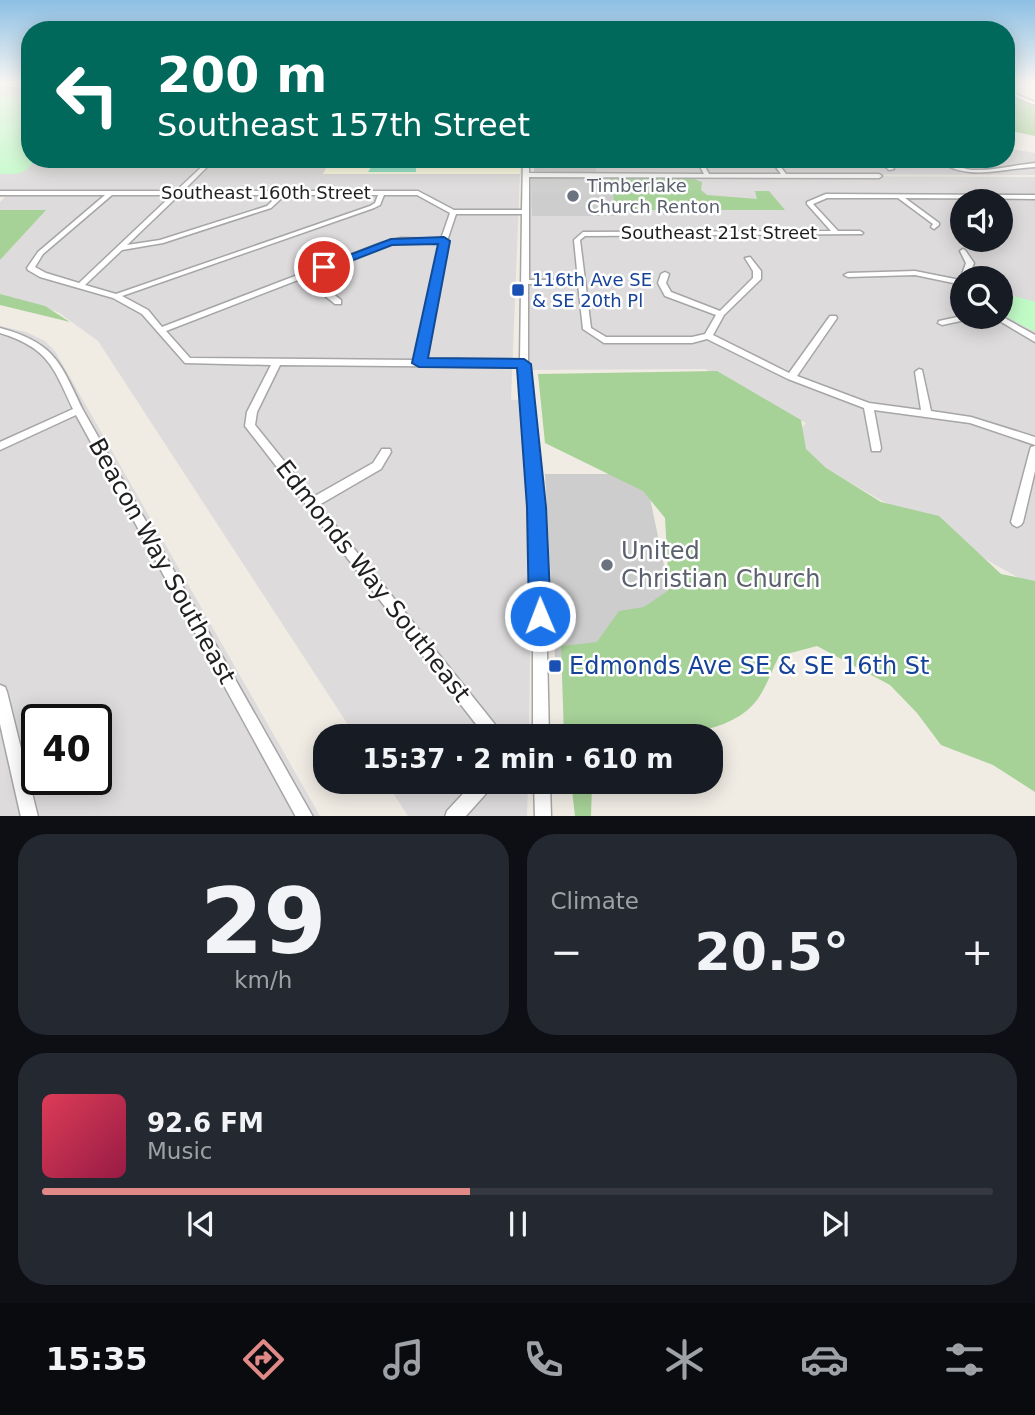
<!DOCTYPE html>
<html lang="en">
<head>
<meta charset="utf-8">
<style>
  :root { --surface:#171b24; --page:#242831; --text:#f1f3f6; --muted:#9ea1a6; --line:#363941; --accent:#e18987 }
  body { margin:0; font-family:"DejaVu Sans",sans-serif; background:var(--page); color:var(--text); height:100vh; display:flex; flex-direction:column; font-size:26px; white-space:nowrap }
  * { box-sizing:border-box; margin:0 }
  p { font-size:23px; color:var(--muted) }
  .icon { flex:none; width:38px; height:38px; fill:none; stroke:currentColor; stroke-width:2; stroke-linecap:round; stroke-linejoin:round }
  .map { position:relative; height:816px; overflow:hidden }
  .sheet { display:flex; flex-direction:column; gap:18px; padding:18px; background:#0d0f14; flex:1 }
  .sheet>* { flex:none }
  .hud { position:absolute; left:21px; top:21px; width:994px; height:147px; border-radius:28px; box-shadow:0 4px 18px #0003; background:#00695c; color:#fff; overflow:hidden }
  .controls { position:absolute; left:950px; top:189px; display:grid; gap:14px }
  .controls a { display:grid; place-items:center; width:63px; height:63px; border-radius:50%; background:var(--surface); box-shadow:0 4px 18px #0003; font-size:35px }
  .speed { position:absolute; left:21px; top:704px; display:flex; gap:14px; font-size:35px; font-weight:700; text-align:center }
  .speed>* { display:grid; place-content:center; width:91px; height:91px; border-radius:50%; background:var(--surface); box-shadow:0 4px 18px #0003; line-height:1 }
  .speed .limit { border:4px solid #111; border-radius:10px; background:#fff; color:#111 }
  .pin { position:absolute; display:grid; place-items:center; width:60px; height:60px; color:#fff; margin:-30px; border:4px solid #fff; border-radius:50%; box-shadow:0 2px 7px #0007 }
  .me { position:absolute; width:77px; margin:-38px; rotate:359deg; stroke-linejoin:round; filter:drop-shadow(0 0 5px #0008) }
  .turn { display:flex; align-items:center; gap:24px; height:147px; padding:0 21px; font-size:32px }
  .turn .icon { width:91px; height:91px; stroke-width:2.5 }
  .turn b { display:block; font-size:49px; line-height:60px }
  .big { font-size:52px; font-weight:600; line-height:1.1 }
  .sheet .card { flex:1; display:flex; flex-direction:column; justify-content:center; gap:10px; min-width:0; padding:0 24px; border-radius:28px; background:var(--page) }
  .sheet .dial { align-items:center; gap:0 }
  .dial b { font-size:91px; line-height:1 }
  .song { display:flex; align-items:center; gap:21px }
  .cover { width:84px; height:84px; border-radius:10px; background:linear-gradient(135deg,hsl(350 70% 55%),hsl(340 70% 35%)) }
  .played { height:7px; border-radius:4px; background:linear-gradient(90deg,var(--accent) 45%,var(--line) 45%) }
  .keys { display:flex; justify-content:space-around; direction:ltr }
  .heat { display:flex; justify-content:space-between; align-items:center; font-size:38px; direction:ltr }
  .sheet .tiles { flex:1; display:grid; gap:18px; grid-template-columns:1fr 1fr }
  .card:last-child { grid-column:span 2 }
  .trip { position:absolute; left:313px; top:724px; width:410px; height:70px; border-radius:28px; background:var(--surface); box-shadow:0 4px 18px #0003; font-weight:600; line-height:70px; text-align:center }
  .dock { display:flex; height:112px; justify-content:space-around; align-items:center; background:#090b0e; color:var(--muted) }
  .dock .icon { width:49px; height:49px }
  .dock .on { color:var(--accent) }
  .dock b { font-size:32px; color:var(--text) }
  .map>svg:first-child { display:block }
</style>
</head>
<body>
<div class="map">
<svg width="1035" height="817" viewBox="0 0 1035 817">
  <rect width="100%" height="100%" fill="#f0ece4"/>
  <path fill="#dddbdb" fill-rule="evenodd" d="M 0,82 L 30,82 L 30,159 L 332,159 L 323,173 L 520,174 L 511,400 L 521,400 L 531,566 L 529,737 L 356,737 L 98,341 L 58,312 L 0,294 L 0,260 L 45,210 L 0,210 L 0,202 L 5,197 L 0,197 Z
    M 1006,148 L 1035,153 L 1035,175 L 597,173 L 594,160 L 534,159 L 1006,159 Z
    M 525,175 L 1035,177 L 1035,587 L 785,446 L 806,423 L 705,369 L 526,370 ZM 962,201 L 1001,201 L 1001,240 L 962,240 ZM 962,278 L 1001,278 L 1001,317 L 962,317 Z
    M 0,326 L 26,332 L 45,341 L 55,351 L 320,816 L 0,817 ZM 37,719 L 96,719 L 96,779 L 37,779 Z
    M 386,782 L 528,782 L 527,816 L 408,816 Z"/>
  <path fill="#feffde" d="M 332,159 L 520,159 L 520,174 L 323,174 Z"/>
  <path fill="#cdcdcd" d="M 534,160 L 594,160 L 597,173 L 534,173 Z
    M 531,177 L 610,177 L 620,216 L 532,216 Z
    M 545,474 L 645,474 L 683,656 L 555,657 Z"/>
  <path fill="#a6d197" d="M 1006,98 L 1018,98 L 1035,105 L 1035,136 L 1006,130 Z
    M 610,178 L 692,178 L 702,182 L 701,190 L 707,195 L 757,199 L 755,191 L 769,191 L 785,210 L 616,210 Z
    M 0,210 L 46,210 L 0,260 Z
    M 0,294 L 45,306 L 70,322 L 0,305 Z
    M 717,371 L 801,420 L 806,449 L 826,468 L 881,502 L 939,516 L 1001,574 L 1035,581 L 1035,792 L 993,765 L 941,745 L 917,713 L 890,685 L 817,646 L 779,656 C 772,670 766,688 757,700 C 724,746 615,737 564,737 L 561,646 L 597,642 L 619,611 L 644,607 L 669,590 L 665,518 L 643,491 L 545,443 L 538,374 Z
    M 571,782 L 592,785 L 591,816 L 575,816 Z"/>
  <path fill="#c0fbc6" d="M 0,96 L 30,96 L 30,159 L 35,159 C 27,175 16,174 0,174 Z
    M 1014,296 L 1035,302 L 1035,332 L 1001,314 L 1001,310 L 1010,306 Z"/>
  <path fill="#7fe2bf" d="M 382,159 L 416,159 L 416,172 L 368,172 L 373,164 Z"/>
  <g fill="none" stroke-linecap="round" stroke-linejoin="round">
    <g stroke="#a6a6a6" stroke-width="3">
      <path id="minor" d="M 0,84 L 30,87 L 30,89 L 0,86 Z
        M 1006,90 L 1035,102 L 1035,105 L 1006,93 Z
        M 210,159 L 215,159 L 183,191 L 418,191 L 454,210 L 522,210 L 523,159 L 529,159 L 529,173 L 704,174 L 696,159 L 701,159 L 709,174 L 781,174 L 770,159 L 775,159 L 786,174 L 879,174 L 882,176 L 879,178 L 529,177 L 529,280 L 578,280 L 574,240 L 583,232 L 831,231 L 807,204 L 807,202 L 826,194 L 1035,195 L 1035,199 L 905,198 L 939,223 L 939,225 L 934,229 L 931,227 L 933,224 L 898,198 L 827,198 L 813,204 L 838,231 L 860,231 L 863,233 L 862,234 L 585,236 L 580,240 L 591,328 L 606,337 L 692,337 L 705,334 L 716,315 L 665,296 L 658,283 L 661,274 L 665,272 L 669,274 L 666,283 L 671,292 L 720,311 L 753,278 L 753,271 L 745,258 L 750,257 L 761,271 L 761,279 L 724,315 L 713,335 L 789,373 L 830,316 L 836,316 L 837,318 L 797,376 L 869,403 L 921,410 L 915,372 L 919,369 L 922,370 L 931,411 L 971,417 L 1035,437 L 1035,445 L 970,423 L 874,410 L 881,448 L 880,451 L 872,451 L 864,408 L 788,379 L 707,339 L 692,343 L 604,343 L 583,329 L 578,284 L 528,284 L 528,364 L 545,566 L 549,737 L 533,737 L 533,566 L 520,367 L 280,365 L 257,412 L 255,425 L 313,497 L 373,463 L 382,449 L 390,449 L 391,452 L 381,469 L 319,505 L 501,732 L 504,737 L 486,737 L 245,426 L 247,412 L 271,365 L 185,363 L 142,314 L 113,298 L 40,277 L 28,270 L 27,268 L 38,252 L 105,195 L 0,195 L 0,191 L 176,191 ZM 112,195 L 172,195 L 79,283 L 46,273 L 35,267 L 43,254 ZM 179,195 L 278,195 L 267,206 L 160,240 L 127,245 ZM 285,195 L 378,195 L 375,203 L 370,206 L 116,294 L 85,285 L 122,250 L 163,243 L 271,208 ZM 384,195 L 417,195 L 450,213 L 441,239 L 401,238 L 381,243 L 162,327 L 148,310 L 122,296 L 374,208 L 380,205 ZM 456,214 L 522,214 L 520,361 L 424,360 L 447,241 ZM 401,242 L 440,243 L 415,360 L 190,358 L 166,331 L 303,278 L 335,304 L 341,304 L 341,300 L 309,275 L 385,246 Z
        M 877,159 L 883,159 L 894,169 L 889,170 Z
        M 935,159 C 948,159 959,169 972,170 C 993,171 1014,165 1035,163 L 1035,167 C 998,169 968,182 935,159 Z
        M 1001,211 L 1011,218 L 1011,220 L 1007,220 L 1001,216 Z
        M 963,249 L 965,250 L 974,263 L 968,278 L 962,278 L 962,286 L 958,284 L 915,275 L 848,277 L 844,275 L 848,273 L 915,271 L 960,280 L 966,263 L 960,251 Z
        M 962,316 L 971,317 L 970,319 L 942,325 L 938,323 L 939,321 Z
        M 1001,316 L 1035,335 L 1035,342 L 993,317 Z
        M 0,328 C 55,343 60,362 83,410 L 313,817 L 296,817 L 76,415 L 0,450 L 0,442 L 73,409 C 53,366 48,348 0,333 Z
        M 1035,446 L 1035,471 L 1023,522 L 1021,525 L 1017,527 L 1013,525 L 1011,522 L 1030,450 L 1031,447 Z
        M 0,685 L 5,687 L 7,692 L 38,817 L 21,817 L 0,724 Z
        M 474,782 L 493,782 L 491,788 L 465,817 L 445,817 L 447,811 Z
        M 534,782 L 550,782 L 551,817 L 535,817 Z"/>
    </g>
    <use href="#minor" fill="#fff" fill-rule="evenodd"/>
  </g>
  <linearGradient id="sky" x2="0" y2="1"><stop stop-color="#8cbfe4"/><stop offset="0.42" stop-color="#f8f6f3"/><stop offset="1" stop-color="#f8f6f3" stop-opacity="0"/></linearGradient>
  <rect width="1035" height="197" fill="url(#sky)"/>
  <path fill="#1a73e8" stroke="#114b97" stroke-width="2" d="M 444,237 L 450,241 L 428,358 L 524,359 L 531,364 L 546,507 L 551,616 L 548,623 L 540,627 L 532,623 L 529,616 L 527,507 L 517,368 L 419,367 L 412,363 L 438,244 L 392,245 L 328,270 L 318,267 L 391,239 Z"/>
  <g fill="#6b7280" stroke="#fff" stroke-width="2.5">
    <circle cx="573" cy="196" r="7"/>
    <circle cx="607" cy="565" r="7"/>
  </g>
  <g fill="#1a4fb4" stroke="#fff" stroke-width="2.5">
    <rect x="511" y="283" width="14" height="14" rx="3.5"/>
    <rect x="548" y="659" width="14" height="14" rx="3.5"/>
  </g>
  <g text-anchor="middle" stroke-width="5" stroke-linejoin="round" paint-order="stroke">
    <g font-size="18" fill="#5b616d" stroke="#fff" text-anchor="start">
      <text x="587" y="192">Timberlake<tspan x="587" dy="21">Church Renton</tspan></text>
    </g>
    <g font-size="18" fill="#1f1f1f" stroke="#fff">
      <text x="266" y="199">Southeast 160th Street</text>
      <text x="719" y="239">Southeast 21st Street</text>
    </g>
    <g font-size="18" fill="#164399" stroke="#fff" text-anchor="start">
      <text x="532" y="286">116th Ave SE<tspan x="532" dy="21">&amp; SE 20th Pl</tspan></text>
    </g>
    <g font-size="24" fill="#5b616d" stroke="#fff" text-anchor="start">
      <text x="621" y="559">United<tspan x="621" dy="28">Christian Church</tspan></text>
    </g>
    <g font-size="24" fill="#1f1f1f" stroke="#fff">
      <text transform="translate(162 561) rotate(61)" y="8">Beacon Way Southeast</text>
      <text transform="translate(373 581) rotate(52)" y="8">Edmonds Way Southeast</text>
    </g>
    <g font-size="24" fill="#164399" stroke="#fff" text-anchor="start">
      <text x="569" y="674">Edmonds Ave SE &amp; SE 16th St</text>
    </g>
  </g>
</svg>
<div class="controls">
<a><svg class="icon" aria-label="sound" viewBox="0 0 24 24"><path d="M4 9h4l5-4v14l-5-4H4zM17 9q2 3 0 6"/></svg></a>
<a><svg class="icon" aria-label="search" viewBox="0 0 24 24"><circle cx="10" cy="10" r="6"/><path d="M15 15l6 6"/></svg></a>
</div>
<div class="speed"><div class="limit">40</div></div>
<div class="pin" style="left:324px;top:267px;background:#d93025"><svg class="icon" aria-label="arrive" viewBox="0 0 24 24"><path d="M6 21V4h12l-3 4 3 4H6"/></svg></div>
<svg class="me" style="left:540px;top:616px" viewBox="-20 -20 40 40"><circle r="17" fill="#1a73e8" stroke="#fff" stroke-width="3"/><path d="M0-11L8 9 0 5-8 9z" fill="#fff"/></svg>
<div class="trip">15:37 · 2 min · 610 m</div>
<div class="hud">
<div class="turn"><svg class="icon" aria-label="left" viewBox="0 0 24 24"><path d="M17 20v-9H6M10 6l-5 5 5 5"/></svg><div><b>200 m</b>Southeast 157th Street</div></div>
</div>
</div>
<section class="sheet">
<div class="tiles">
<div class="card dial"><b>29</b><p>km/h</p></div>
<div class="card"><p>Climate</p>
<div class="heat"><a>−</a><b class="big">20.5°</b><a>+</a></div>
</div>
<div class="card">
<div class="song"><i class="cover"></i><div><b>92.6 FM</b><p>Music</p></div></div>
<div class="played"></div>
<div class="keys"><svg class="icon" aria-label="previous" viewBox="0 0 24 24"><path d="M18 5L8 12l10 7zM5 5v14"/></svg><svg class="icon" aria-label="pause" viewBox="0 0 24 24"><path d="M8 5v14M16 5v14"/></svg><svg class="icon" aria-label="next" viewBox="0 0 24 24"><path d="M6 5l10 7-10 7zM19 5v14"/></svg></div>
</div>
</div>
</section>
<nav class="dock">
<b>15:35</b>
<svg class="icon on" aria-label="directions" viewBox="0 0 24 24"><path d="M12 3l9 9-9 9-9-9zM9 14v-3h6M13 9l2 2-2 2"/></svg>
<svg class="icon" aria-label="music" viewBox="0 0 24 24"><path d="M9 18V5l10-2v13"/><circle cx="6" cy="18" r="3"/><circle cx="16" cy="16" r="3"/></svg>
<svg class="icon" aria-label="phone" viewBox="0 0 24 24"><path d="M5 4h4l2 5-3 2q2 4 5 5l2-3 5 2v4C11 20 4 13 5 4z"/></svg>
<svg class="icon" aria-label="climate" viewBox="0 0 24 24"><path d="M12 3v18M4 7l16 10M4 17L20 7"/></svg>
<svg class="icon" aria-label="car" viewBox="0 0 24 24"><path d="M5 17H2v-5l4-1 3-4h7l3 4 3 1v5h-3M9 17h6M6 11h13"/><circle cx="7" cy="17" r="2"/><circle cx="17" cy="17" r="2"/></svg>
<svg class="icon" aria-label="filters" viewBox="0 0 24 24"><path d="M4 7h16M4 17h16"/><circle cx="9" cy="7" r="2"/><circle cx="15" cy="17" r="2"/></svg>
</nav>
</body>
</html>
